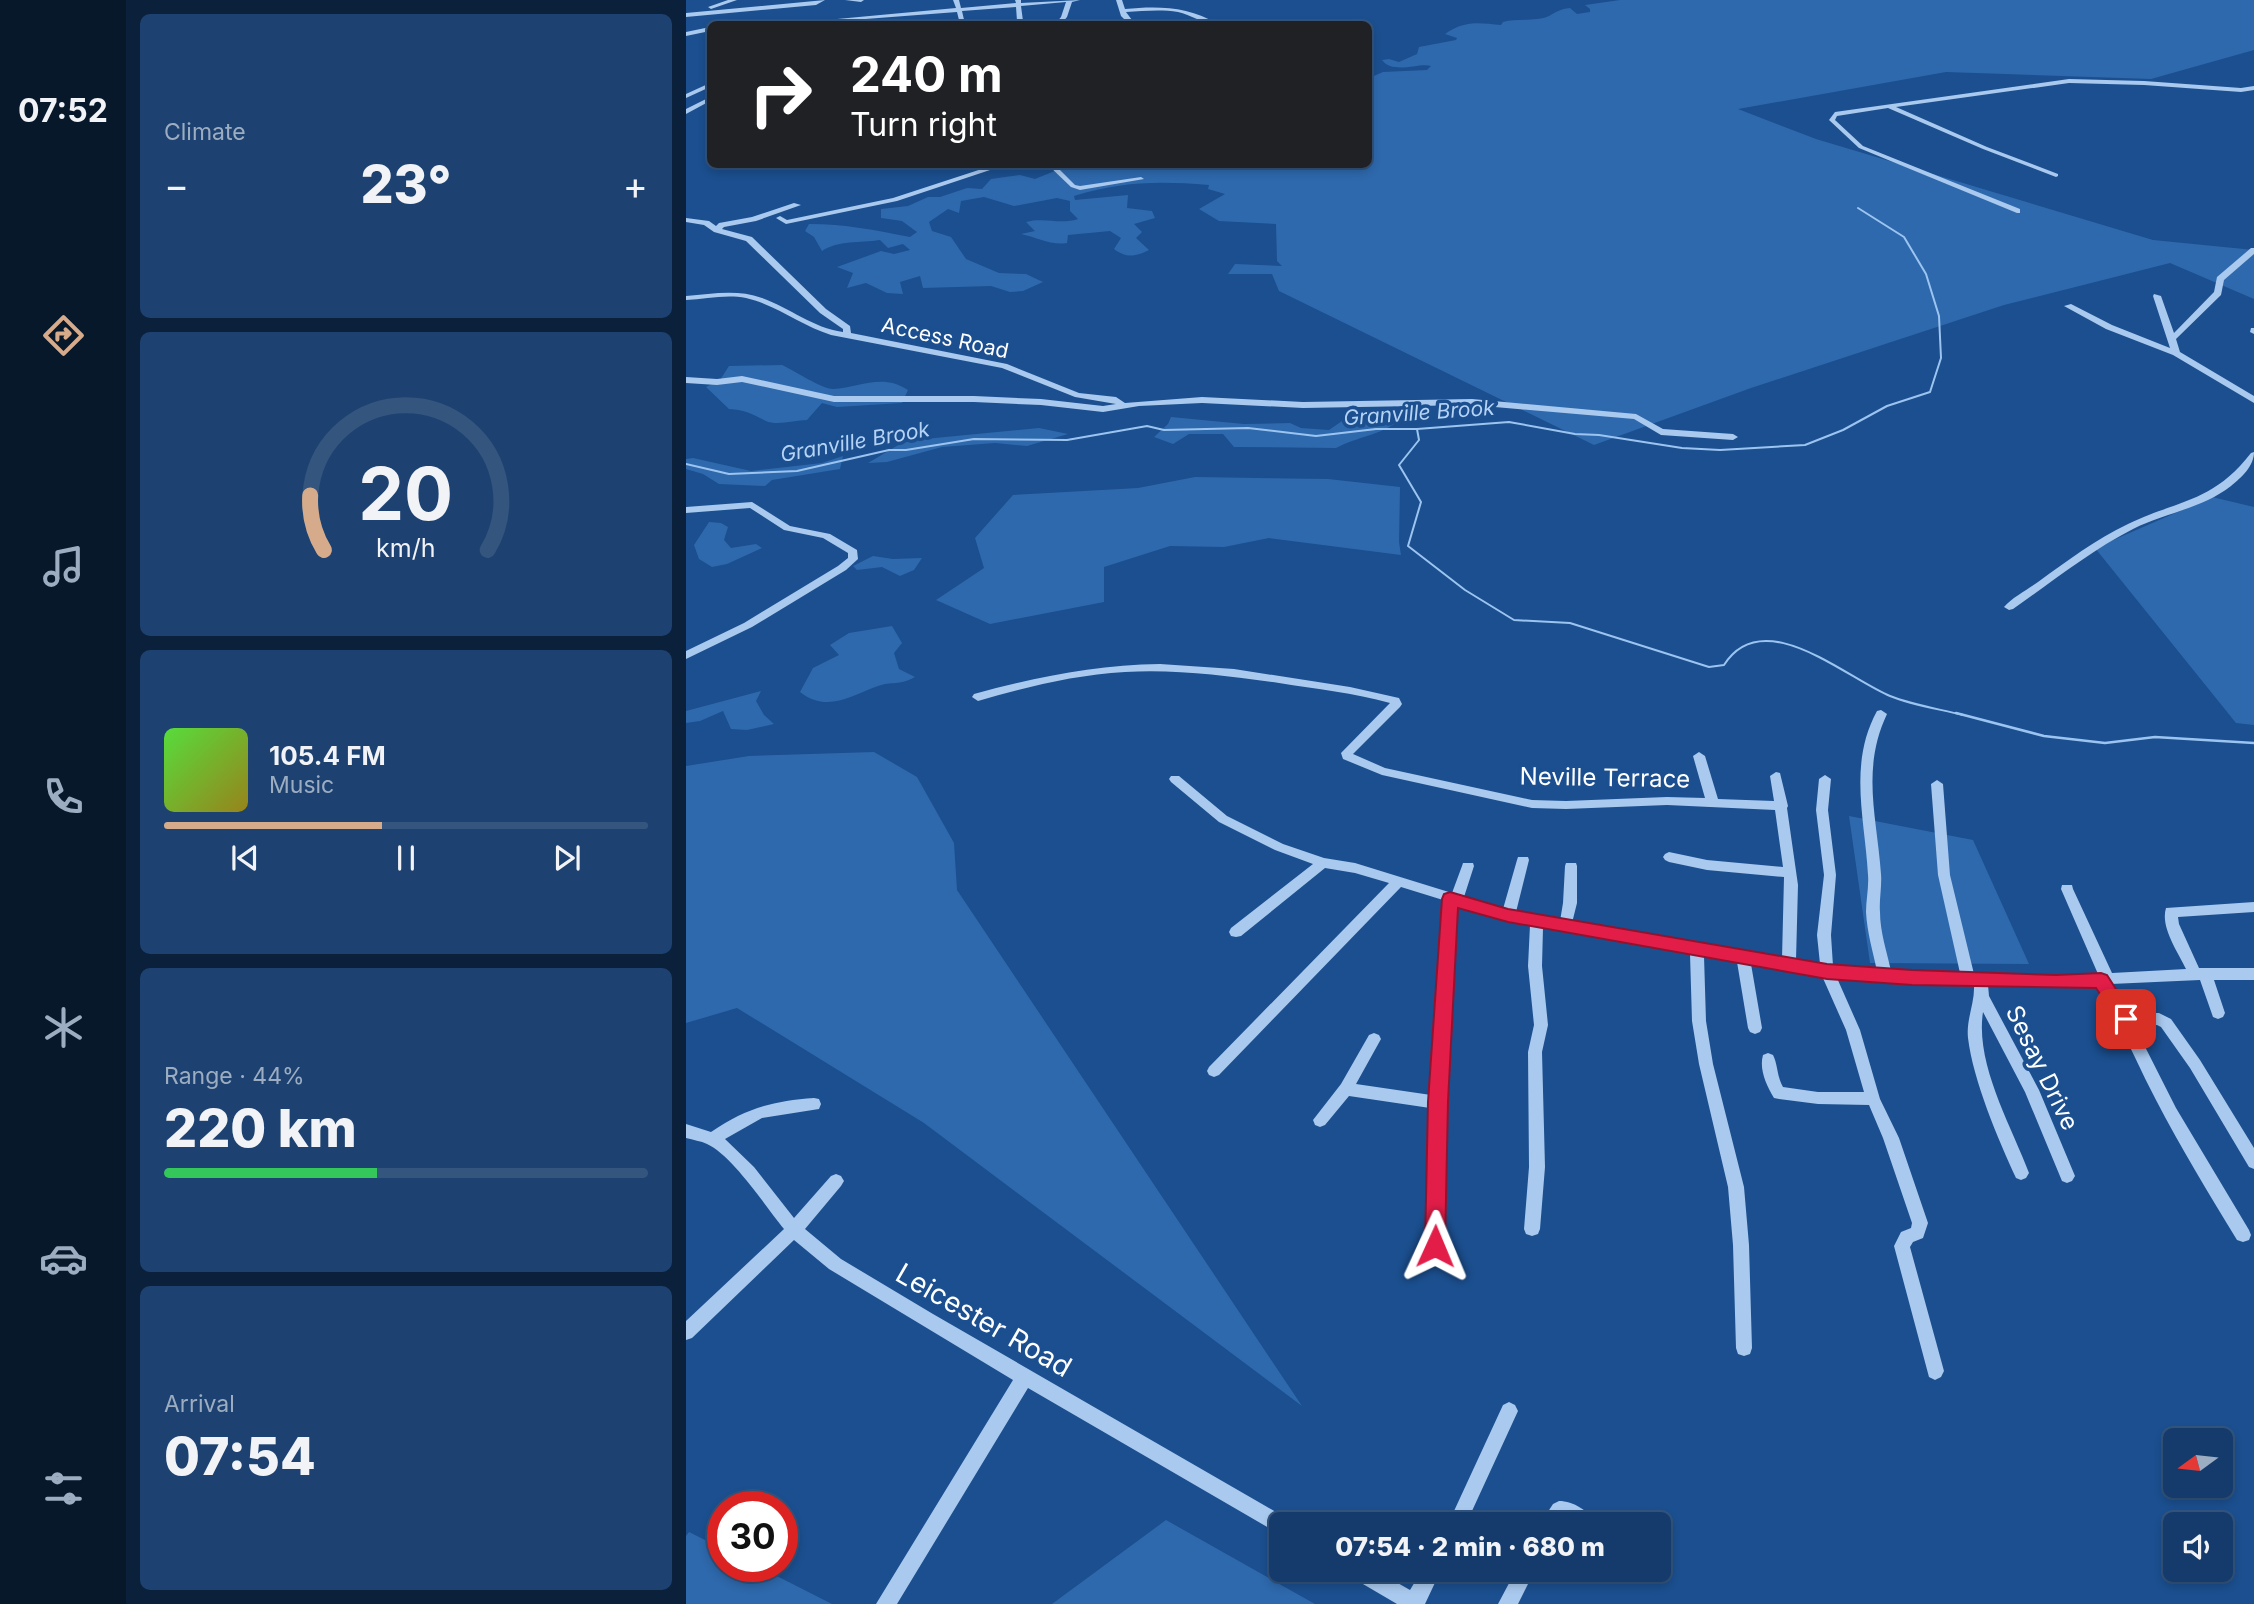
<!DOCTYPE html>
<html lang="en">
<head>
<meta charset="utf-8">
<style>
  :root { --surface:#143b6b; --page:#1d4271; --text:#f1f3f6; --muted:#9dadc1; --line:#33557e; --accent:#d6ab8b }
  body { margin:0; font-family:Inter,sans-serif; background:var(--page); color:var(--text); height:100vh; display:flex; flex-direction:column; font-size:26px; white-space:nowrap }
  * { box-sizing:border-box; margin:0 }
  p { font-size:23px; color:var(--muted) }
  .icon { flex:none; width:38px; height:38px; fill:none; stroke:currentColor; stroke-width:2; stroke-linecap:round; stroke-linejoin:round }
  .map { position:relative; flex:1; overflow:hidden }
  .panel { display:flex; flex-direction:column; gap:14px; padding:14px; background:#0b203b; width:560px }
  .panel>* { flex:none }
  .banner { position:absolute; left:21px; top:21px; width:665px; height:147px; border-radius:10px; box-shadow:0 4px 10px #0003,0 0 0 2px var(--line); background:#202124; color:#fff; overflow:hidden }
  .needle { width:46px; rotate:255deg }
  .tools { position:absolute; left:1477px; top:1428px; display:grid; gap:14px }
  .tools a { display:grid; place-items:center; width:70px; height:70px; border-radius:10px; background:var(--surface); box-shadow:0 4px 10px #0003,0 0 0 2px var(--line); font-size:35px }
  .speed { position:absolute; left:21px; top:1491px; display:flex; gap:14px; font-size:35px; font-weight:700; text-align:center }
  .speed>* { display:grid; place-content:center; width:91px; height:91px; border-radius:50%; background:var(--surface); box-shadow:0 4px 10px #0003,0 0 0 2px var(--line); line-height:1 }
  .speed .limit { border:10px solid #d22; background:#fff; color:#111 }
  .pin { position:absolute; display:grid; place-items:center; width:60px; height:60px; color:#fff; margin:-30px; border-radius:14px; box-shadow:0 4px 10px #0006 }
  .me { position:absolute; width:77px; margin:-38px; rotate:1deg; stroke-linejoin:round; filter:drop-shadow(0 0 5px #0008) }
  .turn { display:flex; align-items:center; gap:24px; height:147px; padding:0 28px; font-size:32px }
  .turn .icon { width:91px; height:91px; stroke-width:2.5 }
  .turn b { display:block; font-size:49px; line-height:60px }
  .big { font-size:52px; font-weight:800; line-height:1.1 }
  .panel .widget { flex:1; display:flex; flex-direction:column; justify-content:center; gap:10px; min-width:0; padding:0 24px; border-radius:10px; background:var(--page) }
  .panel .dial { align-items:center; gap:0 }
  .dial svg { height:182px; overflow:visible; fill:none; stroke:var(--line); stroke-width:7; stroke-linecap:round; text-anchor:middle }
  .dial text { fill:var(--text); stroke:none }
  .song { display:flex; align-items:center; gap:21px }
  .cover { width:84px; height:84px; border-radius:10px; background:linear-gradient(135deg,hsl(110 70% 55%),hsl(50 70% 35%)) }
  .played { height:7px; border-radius:4px; background:linear-gradient(90deg,var(--accent) 45%,var(--line) 45%) }
  .keys { display:flex; justify-content:space-around; direction:ltr }
  .heat { display:flex; justify-content:space-between; align-items:center; font-size:38px; direction:ltr }
  .charge { height:10px; border-radius:5px; background:linear-gradient(90deg,#34c759 44%,var(--line) 0) }
  .trip { position:absolute; left:583px; top:1512px; width:402px; height:70px; border-radius:10px; background:var(--surface); box-shadow:0 4px 10px #0003,0 0 0 2px var(--line); font-weight:800; line-height:70px; text-align:center }
  main { display:flex; flex:1; min-height:0 }
  .tab-bar { display:flex; flex-direction:column; width:126px; justify-content:space-around; align-items:center; background:#08182b; color:var(--muted) }
  .tab-bar .icon { width:49px; height:49px }
  .tab-bar .on { color:var(--accent) }
  .tab-bar b { font-size:32px; color:var(--text) }
  .map>svg:first-child { display:block }
</style>
</head>
<body>
<main>
<nav class="tab-bar">
<b>07:52</b>
<svg class="icon on" aria-label="directions" viewBox="0 0 24 24"><path d="M12 3l9 9-9 9-9-9zM9 14v-3h6M13 9l2 2-2 2"/></svg>
<svg class="icon" aria-label="music" viewBox="0 0 24 24"><path d="M9 18V5l10-2v13"/><circle cx="6" cy="18" r="3"/><circle cx="16" cy="16" r="3"/></svg>
<svg class="icon" aria-label="phone" viewBox="0 0 24 24"><path d="M5 4h4l2 5-3 2q2 4 5 5l2-3 5 2v4C11 20 4 13 5 4z"/></svg>
<svg class="icon" aria-label="climate" viewBox="0 0 24 24"><path d="M12 3v18M4 7l16 10M4 17L20 7"/></svg>
<svg class="icon" aria-label="car" viewBox="0 0 24 24"><path d="M5 17H2v-5l4-1 3-4h7l3 4 3 1v5h-3M9 17h6M6 11h13"/><circle cx="7" cy="17" r="2"/><circle cx="17" cy="17" r="2"/></svg>
<svg class="icon" aria-label="filters" viewBox="0 0 24 24"><path d="M4 7h16M4 17h16"/><circle cx="9" cy="7" r="2"/><circle cx="15" cy="17" r="2"/></svg>
</nav>
<section class="panel">
<div class="widget"><p>Climate</p>
<div class="heat"><a>−</a><b class="big">23°</b><a>+</a></div>
</div>
<div class="widget dial"><svg viewBox="0 0 100 80">
<path d="M14 69A42 42 0 1 1 86 69"/>
<path d="M14 69A42 42 0 0 1 8 45" stroke="#d6ab8b"/>
<text x="50" y="56" font-size="32" font-weight="700">20</text>
<text x="50" y="72" font-size="11">km/h</text>
</svg></div>
<div class="widget">
<div class="song"><i class="cover"></i><div><b>105.4 FM</b><p>Music</p></div></div>
<div class="played"></div>
<div class="keys"><svg class="icon" aria-label="previous" viewBox="0 0 24 24"><path d="M18 5L8 12l10 7zM5 5v14"/></svg><svg class="icon" aria-label="pause" viewBox="0 0 24 24"><path d="M8 5v14M16 5v14"/></svg><svg class="icon" aria-label="next" viewBox="0 0 24 24"><path d="M6 5l10 7-10 7zM19 5v14"/></svg></div>
</div>
<div class="widget"><p>Range · 44%</p><b class="big">220 km</b><div class="charge"></div></div>
<div class="widget"><p>Arrival</p><b class="big">07:54</b></div>
</section>
<div class="map">
<svg width="1568" height="1604" viewBox="0 0 1568 1604">
  <rect width="100%" height="100%" fill="#1b4f8f"/>
  <path fill="#2e69ad" d="M 934,0 L 1568,0 L 1568,50 L 1465,79 L 1260,72 L 1052,109 L 1130,139 L 1467,240 L 1568,250 L 1568,299 L 1484,263 L 1318,305 L 1065,388 L 908,445 L 593,291 L 586,274 L 542,274 L 549,264 L 596,266 L 591,261 L 590,224 L 533,221 L 513,209 L 539,194 L 522,189 L 523,185 C 473,181 437,181 388,196 L 389,200 L 442,195 L 441,208 L 466,211 L 469,218 L 448,224 L 456,232 L 450,238 L 463,250 C 451,256 441,259 428,249 L 435,238 L 424,231 L 382,235 L 381,243 C 366,246 350,237 335,234 L 349,231 L 340,222 C 359,217 374,225 392,219 L 384,211 L 384,201 L 371,198 L 328,206 L 298,197 L 275,201 L 273,213 L 262,209 L 243,222 L 246,231 L 265,237 L 280,259 L 313,273 L 340,274 L 357,282 L 337,291 L 324,292 L 305,286 L 237,288 L 234,276 L 214,282 L 217,294 L 201,293 L 180,283 L 161,288 L 167,273 L 151,267 L 195,251 L 208,254 L 224,250 L 217,244 L 202,248 L 194,240 C 173,243 153,240 136,251 L 128,237 L 119,231 L 123,224 C 160,224 188,230 224,237 L 231,232 L 216,221 L 195,218 L 195,209 L 222,206 L 242,197 L 254,197 L 281,188 L 296,189 L 305,179 L 334,175 L 349,179 L 381,166 L 380,165 L 682,164 L 683,78 L 697,72 L 741,70 L 745,66 C 734,62 707,75 696,60 L 703,59 L 713,62 L 731,54 L 733,47 L 770,40 L 771,38 L 759,34 C 779,20 793,23 815,25 L 817,22 C 830,18 851,22 863,16 C 870,12 874,9 884,8 L 891,14 L 904,12 L 904,9 L 899,5 Z
    M 96,365 C 107,370 136,389 147,389 C 174,387 197,373 222,390 L 216,403 L 151,407 L 136,403 L 121,420 C 109,420 91,426 80,421 C 66,414 60,410 43,409 L 20,387 L 34,380 L 43,366 Z
    M 485,417 L 558,424 L 604,423 L 615,428 L 643,430 L 659,419 L 714,420 C 693,436 673,436 650,448 L 548,447 L 537,434 L 503,434 L 487,444 L 468,437 L 482,424 Z
    M 353,428 L 382,434 L 341,446 L 309,443 L 256,447 L 201,462 L 182,463 L 214,444 L 228,440 Z
    M 157,456 L 154,469 L 86,480 L 79,486 L 33,484 L 17,474 L 0,469 L 0,459 L 7,458 L 65,471 L 136,463 Z
    M 509,477 L 642,479 L 714,487 L 713,542 L 715,555 L 583,538 L 538,547 L 484,546 L 418,567 L 418,602 L 304,624 L 250,600 L 298,568 L 289,538 L 327,495 L 452,488 Z
    M 1526,497 L 1568,507 L 1568,725 L 1550,723 L 1409,548 Z
    M 23,522 L 35,523 L 42,527 L 38,540 L 45,548 L 70,544 L 76,548 L 41,564 L 26,567 L 13,559 L 8,545 Z
    M 187,556 L 207,559 L 236,558 L 228,570 L 214,576 L 196,567 L 171,570 L 167,566 Z
    M 206,626 L 216,643 L 208,653 L 213,669 L 229,677 C 213,686 206,681 192,686 C 164,696 141,713 114,692 L 127,668 L 153,655 L 144,645 L 163,633 Z
    M 75,691 L 70,701 L 78,715 L 88,724 L 61,730 L 45,729 L 37,711 L 14,721 L 0,723 L 0,711 Z
    M 188,752 L 231,777 L 268,843 L 271,890 L 616,1406 L 238,1123 L 51,1008 L 0,1023 L 0,766 L 63,756 Z
    M 1163,816 L 1287,840 L 1343,964 L 1184,963 Z
    M 480,1520 L 629,1604 L 366,1604 Z
    M 3,1532 L 37,1549 L 37,1566 L 71,1566 L 146,1604 L 0,1604 L 0,1536 Z"/>
  <g fill="none" stroke-linecap="round" stroke-linejoin="round">
    <path stroke="#9cc4f0" stroke-width="2" d="M 731,429 L 733,440 L 713,465 L 735,502 L 722,546 L 779,590 L 828,620 L 884,623 L 1023,667 L 1038,665 C 1077,603 1160,678 1204,696 C 1226,705 1253,709 1277,715
      M 0,464 L 43,474 L 111,471 L 203,450 L 220,450 L 288,439 L 381,440 L 461,426 L 478,430 L 562,428 L 630,436 L 690,429 L 731,429 L 823,422 L 889,434 L 913,435 L 996,448 L 1034,450 L 1119,445 L 1157,430 L 1201,406 L 1244,392 L 1255,358 L 1253,316 L 1240,274 L 1218,237 L 1172,208"/>
    <path stroke="#9cc4f0" stroke-width="2.5" d="M 1270,713 L 1358,736 L 1419,743 L 1469,737 L 1568,743"/>
    <path fill="#a9c9ee" fill-rule="evenodd" d="M 42,0 L 51,0 L 25,9 L 22,7 Z
      M 139,0 L 130,5 L 0,17 L 0,13 Z
      M 159,0 L 178,0 L 175,2 Z
      M 267,0 L 273,0 L 275,8 L 330,3 L 329,0 L 335,0 L 335,3 L 394,0 L 386,2 L 381,17 L 375,24 L 369,24 L 375,17 L 380,2 L 335,6 L 337,21 L 334,24 L 328,24 L 331,21 L 330,7 L 276,11 L 279,24 L 274,24 L 271,12 L 114,24 L 97,24 L 270,8 Z
      M 430,0 L 436,0 L 439,9 C 471,6 503,6 531,24 C 519,25 505,15 492,12 C 475,9 457,11 440,12 L 449,24 L 443,24 L 435,16 Z
      M 24,27 L 24,31 L 0,36 L 0,32 Z
      M 1383,79 L 1458,81 L 1555,88 L 1568,86 L 1568,90 L 1555,92 L 1458,85 L 1383,83 L 1210,107 L 1301,147 L 1372,174 L 1372,176 L 1370,177 L 1297,149 L 1202,108 L 1151,116 L 1149,120 L 1177,146 L 1334,209 L 1334,213 L 1331,213 L 1173,148 L 1143,120 L 1149,112 Z
      M 24,83 L 24,87 L 0,98 L 0,94 Z
      M 24,97 L 24,101 L 0,114 L 0,109 Z
      M 311,164 L 322,164 L 211,201 L 100,224 L 90,218 L 94,216 L 101,220 L 207,198 Z
      M 361,164 L 368,164 L 389,185 L 394,186 L 455,177 L 458,179 L 394,190 L 385,187 Z
      M 108,203 L 115,205 L 70,221 L 38,227 L 36,229 L 66,237 L 140,309 L 164,326 L 165,333 L 321,364 L 393,393 L 430,397 L 439,403 L 516,397 L 617,402 L 786,399 L 950,414 L 977,429 L 1047,434 L 1052,437 L 1047,440 L 975,435 L 948,419 L 786,405 L 617,408 L 516,403 L 453,406 L 417,412 L 355,405 L 288,402 L 148,402 L 56,382 L 31,385 L 0,383 L 0,377 L 31,379 L 56,376 L 148,396 L 288,396 L 355,399 L 417,406 L 430,404 L 389,397 L 316,368 L 145,335 C 116,326 90,305 60,298 C 40,294 20,299 0,300 L 0,296 C 26,294 51,289 76,298 C 104,308 127,328 157,332 L 157,329 L 134,313 L 60,241 L 28,232 L 18,225 L 0,222 L 0,218 L 23,221 L 30,226 L 33,223 L 66,217 Z
      M 1565,248 L 1568,248 L 1568,254 L 1538,280 L 1535,295 L 1490,339 L 1494,352 L 1568,396 L 1568,403 L 1487,355 L 1420,329 L 1378,306 L 1385,304 L 1426,325 L 1484,348 L 1467,296 L 1468,294 L 1475,296 L 1488,333 L 1528,292 L 1531,277 Z
      M 1565,328 L 1568,328 L 1568,334 L 1564,332 Z
      M 1568,452 C 1568,466 1556,477 1545,486 C 1517,508 1479,513 1447,529 C 1404,551 1366,582 1327,609 L 1323,610 L 1318,607 C 1327,597 1341,590 1352,582 C 1381,561 1410,539 1442,524 C 1494,499 1526,503 1565,453 Z
      M 66,502 L 104,526 L 144,534 L 171,550 L 172,559 L 160,570 L 66,627 L 0,659 L 0,651 L 58,623 L 152,566 L 162,558 L 162,553 L 137,538 L 98,530 L 64,508 L 0,513 L 0,507 Z
      M 474,664 L 548,669 L 664,687 L 713,698 L 716,704 L 714,707 L 667,754 L 699,768 L 846,800 L 880,801 L 981,797 L 1019,798 L 1007,756 L 1013,752 L 1019,756 L 1032,799 L 1088,801 L 1084,776 L 1090,772 L 1094,773 L 1102,806 L 1101,808 L 1112,885 L 1110,960 L 1134,964 L 1131,935 L 1138,875 L 1130,810 L 1133,779 L 1139,775 L 1145,779 L 1142,810 L 1150,875 L 1145,935 L 1147,966 L 1191,971 C 1187,952 1181,932 1180,912 C 1180,900 1183,887 1182,875 C 1179,819 1162,764 1191,711 L 1195,710 L 1201,714 C 1175,769 1191,817 1195,874 C 1196,887 1193,900 1194,912 C 1194,932 1201,952 1205,971 L 1274,973 L 1252,875 L 1245,784 L 1251,780 L 1257,784 L 1264,875 L 1288,974 L 1295,972 L 1370,976 L 1412,974 L 1375,889 L 1376,885 L 1386,885 L 1387,889 L 1426,973 L 1500,969 C 1492,952 1474,927 1480,908 L 1568,902 L 1568,912 L 1492,917 L 1493,924 L 1513,968 L 1568,968 L 1568,980 L 1528,980 L 1539,1013 L 1537,1017 L 1532,1019 L 1527,1017 L 1514,980 L 1425,984 L 1442,1013 L 1473,1013 L 1485,1019 L 1514,1060 L 1568,1148 L 1568,1169 L 1563,1167 L 1504,1068 L 1475,1027 L 1471,1025 L 1448,1025 L 1490,1108 L 1563,1230 L 1565,1235 L 1563,1240 L 1557,1242 L 1551,1240 C 1523,1194 1495,1148 1470,1100 C 1450,1062 1434,1022 1411,985 L 1370,988 L 1302,985 L 1303,996 L 1353,1090 L 1389,1176 L 1386,1181 L 1381,1183 L 1376,1181 L 1339,1092 L 1297,1012 C 1289,1064 1325,1125 1343,1173 L 1340,1178 L 1335,1180 L 1330,1178 C 1312,1139 1287,1080 1282,1038 C 1280,1019 1289,1003 1288,985 L 1184,982 L 1151,978 L 1174,1030 L 1194,1099 L 1213,1138 L 1242,1223 L 1237,1238 L 1227,1242 L 1224,1247 L 1258,1371 L 1255,1377 L 1249,1380 L 1243,1377 L 1208,1246 L 1215,1232 L 1225,1228 L 1226,1223 L 1197,1138 L 1183,1105 L 1132,1104 L 1093,1099 L 1088,1098 C 1080,1085 1073,1069 1077,1055 L 1082,1053 L 1087,1055 C 1092,1065 1091,1077 1097,1087 L 1132,1092 L 1178,1092 L 1160,1030 L 1136,976 L 1065,964 L 1076,1028 L 1074,1032 L 1069,1034 L 1064,1032 L 1062,1028 L 1051,962 L 1018,956 L 1020,1021 L 1027,1064 L 1058,1187 L 1063,1245 L 1066,1348 L 1064,1354 L 1058,1356 L 1052,1354 L 1050,1348 L 1047,1245 L 1042,1187 L 1013,1064 L 1006,1021 L 1004,954 L 857,928 L 856,966 L 862,1025 L 856,1052 L 859,1167 L 854,1229 L 852,1234 L 846,1236 L 840,1234 L 838,1229 L 843,1167 L 842,1052 L 848,1025 L 842,966 L 844,925 L 822,921 L 771,905 L 759,1103 L 757,1246 L 755,1251 L 749,1254 L 743,1251 L 741,1246 L 744,1108 L 663,1096 L 639,1125 L 634,1127 L 629,1125 L 627,1120 L 655,1084 L 683,1035 L 688,1033 L 693,1035 L 695,1039 L 670,1084 L 745,1095 L 757,900 L 715,887 L 533,1075 L 528,1077 L 523,1075 L 521,1071 L 523,1067 L 703,883 L 669,873 L 639,868 L 555,936 L 550,937 L 545,936 L 543,932 L 545,928 L 627,864 L 589,850 L 533,822 L 485,782 L 483,779 L 485,776 L 493,776 L 541,816 L 597,844 L 638,858 L 669,863 L 766,893 L 776,866 L 777,863 L 787,863 L 788,866 L 778,897 L 817,909 L 831,860 L 832,857 L 842,857 L 843,860 L 830,912 L 874,921 L 877,903 L 879,866 L 880,863 L 890,863 L 891,866 L 891,903 L 886,923 L 1096,958 L 1098,877 L 1021,870 L 983,862 L 979,860 L 977,857 L 979,854 L 983,852 L 1021,860 L 1097,867 L 1089,810 L 981,805 L 880,809 L 846,808 L 696,775 L 657,759 L 655,753 L 704,703 C 668,693 630,689 593,683 C 542,676 491,669 439,672 C 388,675 340,687 292,701 L 286,697 L 288,694 C 350,677 409,665 474,664 Z
      M 128,1098 L 133,1099 L 135,1104 L 133,1109 L 76,1118 L 39,1139 L 68,1167 L 108,1218 L 145,1176 L 150,1174 L 155,1176 L 158,1181 L 155,1186 L 119,1229 L 155,1259 L 247,1314 L 602,1519 L 604,1524 L 595,1524 L 595,1535 L 342,1388 L 211,1604 L 190,1604 L 327,1380 L 143,1269 L 108,1240 L 6,1338 L 0,1340 L 0,1321 L 98,1229 C 80,1207 46,1155 21,1144 C 15,1141 7,1140 0,1138 L 0,1124 L 25,1132 C 60,1108 87,1101 128,1098 Z
      M 823,1402 L 829,1405 L 832,1411 L 780,1524 L 762,1524 L 817,1405 Z
      M 873,1501 C 887,1501 904,1511 909,1524 L 885,1524 L 878,1519 L 874,1524 L 854,1524 L 867,1504 Z
      M 663,1570 L 689,1570 L 724,1590 L 736,1570 L 755,1570 L 739,1604 L 711,1604 L 665,1577 Z
      M 830,1570 L 849,1570 L 832,1604 L 812,1604 Z"/>
  </g>
  <path fill="#e11d48" stroke="#92132f" stroke-width="2" d="M 764,892 L 822,909 L 1141,964 L 1226,970 L 1370,975 L 1415,973 L 1421,975 L 1449,1019 L 1447,1024 L 1440,1027 L 1434,1024 L 1410,988 L 1226,985 L 1141,979 L 822,922 L 772,908 L 762,1102 L 759,1246 L 756,1253 L 749,1256 L 742,1253 L 739,1246 L 742,1102 L 756,899 L 758,894 Z"/>
  <g text-anchor="middle" stroke-width="7" stroke-linejoin="round" paint-order="stroke">
    <g font-size="21" fill="#fff" stroke="#1b4f8f">
      <text transform="translate(259 338) rotate(12)" y="7">Access Road</text>
    </g>
    <g font-size="21" font-style="italic" fill="#b5d3f5" stroke="#1b4f8f">
      <text transform="translate(733 413) rotate(-4)" y="7">Granville Brook</text>
      <text transform="translate(169 442) rotate(-10)" y="7">Granville Brook</text>
    </g>
    <g font-size="24" fill="#fff" stroke="#1b4f8f">
      <text transform="translate(919 778) rotate(1)" y="8">Neville Terrace</text>
      <text transform="translate(1356 1068) rotate(64)" y="8">Sesay Drive</text>
    </g>
    <g font-size="28" fill="#fff" stroke="#1b4f8f">
      <text transform="translate(298 1320) rotate(30)" y="10">Leicester Road</text>
    </g>
  </g>
</svg>
<div class="tools">
<a><svg class="needle" viewBox="-14 -14 28 28"><path d="M0-13l5 13h-10z" fill="#e53935"/><path d="M0 13l5-13h-10z" fill="#9dadc1"/></svg></a>
<a><svg class="icon" aria-label="sound" viewBox="0 0 24 24"><path d="M4 9h4l5-4v14l-5-4H4zM17 9q2 3 0 6"/></svg></a>
</div>
<div class="speed"><div class="limit">30</div></div>
<div class="pin" style="left:1440px;top:1019px;background:#d93025"><svg class="icon" aria-label="arrive" viewBox="0 0 24 24"><path d="M6 21V4h12l-3 4 3 4H6"/></svg></div>
<svg class="me" style="left:749px;top:1246px" viewBox="-20 -20 40 40"><path d="M0-17L14 15 0 8-14 15z" fill="#e11d48" stroke="#fff" stroke-width="4"/></svg>
<div class="trip">07:54 · 2 min · 680 m</div>
<div class="banner">
<div class="turn"><svg class="icon" aria-label="right" viewBox="0 0 24 24"><path d="M7 20v-9h11M14 6l5 5-5 5"/></svg><div><b>240 m</b>Turn right</div></div>
</div>
</div>
</main>
</body>
</html>
